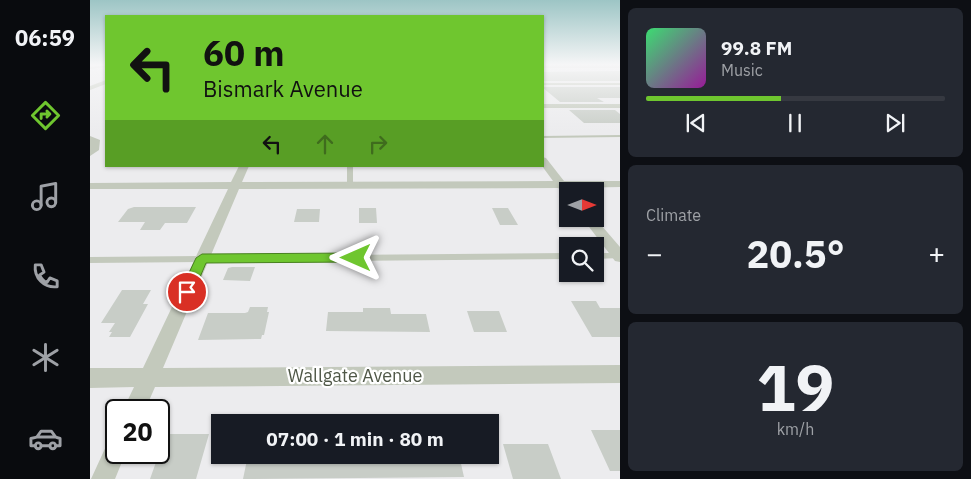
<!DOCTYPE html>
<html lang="en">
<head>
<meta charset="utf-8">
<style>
  :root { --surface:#171b24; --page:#242831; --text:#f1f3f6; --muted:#9ea1a6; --line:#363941; --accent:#6fc62f }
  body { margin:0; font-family:"IBM Plex Sans",sans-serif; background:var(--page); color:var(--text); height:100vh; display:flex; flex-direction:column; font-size:19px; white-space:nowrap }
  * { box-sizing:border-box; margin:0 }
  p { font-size:16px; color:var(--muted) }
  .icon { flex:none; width:28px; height:28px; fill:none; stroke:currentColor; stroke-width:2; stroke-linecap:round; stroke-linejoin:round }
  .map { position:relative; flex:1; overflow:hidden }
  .drawer { display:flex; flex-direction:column; gap:8px; padding:8px; background:#0d0f14; width:351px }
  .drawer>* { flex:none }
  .top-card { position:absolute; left:15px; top:15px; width:439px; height:152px; border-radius:0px; box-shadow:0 1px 4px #0004; background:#6fc62f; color:#111; overflow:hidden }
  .needle { width:32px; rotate:90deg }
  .tools { position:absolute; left:469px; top:182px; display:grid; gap:10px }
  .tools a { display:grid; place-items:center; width:45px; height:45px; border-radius:0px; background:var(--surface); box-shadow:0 1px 4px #0004; font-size:25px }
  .speed { position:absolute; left:15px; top:399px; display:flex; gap:10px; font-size:25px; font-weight:700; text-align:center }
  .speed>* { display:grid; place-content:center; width:65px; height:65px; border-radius:50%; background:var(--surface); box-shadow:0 1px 4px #0004; line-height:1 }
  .speed .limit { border:2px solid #111; border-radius:8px; background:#fff; color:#111 }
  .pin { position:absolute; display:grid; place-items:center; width:42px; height:42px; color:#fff; margin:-21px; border:2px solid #fff; border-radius:50%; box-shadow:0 1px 5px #0007 }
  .me { position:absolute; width:55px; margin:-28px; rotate:270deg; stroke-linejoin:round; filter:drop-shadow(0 0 4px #0008) }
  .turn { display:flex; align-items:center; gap:18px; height:105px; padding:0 15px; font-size:22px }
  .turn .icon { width:65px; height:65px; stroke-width:2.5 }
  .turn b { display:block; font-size:35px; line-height:42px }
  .lanes { display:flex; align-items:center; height:48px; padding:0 15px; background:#0003; justify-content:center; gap:25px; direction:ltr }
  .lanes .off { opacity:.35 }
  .big { font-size:38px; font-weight:800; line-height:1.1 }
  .drawer .tile { flex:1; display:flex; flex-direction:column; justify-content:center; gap:8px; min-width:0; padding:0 18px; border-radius:8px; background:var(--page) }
  .drawer .dial { align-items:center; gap:0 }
  .dial b { font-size:65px; line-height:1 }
  .song { display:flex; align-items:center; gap:15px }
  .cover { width:60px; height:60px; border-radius:8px; background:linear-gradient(135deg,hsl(140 70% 55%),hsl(300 70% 35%)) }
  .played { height:5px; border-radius:2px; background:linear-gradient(90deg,var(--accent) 45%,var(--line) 45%) }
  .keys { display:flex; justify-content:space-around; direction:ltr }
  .heat { display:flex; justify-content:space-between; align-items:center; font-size:28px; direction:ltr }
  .trip { position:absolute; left:121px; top:414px; width:288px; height:50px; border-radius:0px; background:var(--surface); box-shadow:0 1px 4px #0004; font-weight:800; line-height:50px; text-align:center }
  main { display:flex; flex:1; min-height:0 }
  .dock { display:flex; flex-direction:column; width:90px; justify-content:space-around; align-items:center; background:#090b0e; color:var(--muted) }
  .dock .icon { width:35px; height:35px }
  .dock .selected { color:var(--accent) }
  .dock b { font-size:22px; color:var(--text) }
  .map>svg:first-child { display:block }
</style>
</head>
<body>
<main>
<nav class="dock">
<b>06:59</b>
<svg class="icon selected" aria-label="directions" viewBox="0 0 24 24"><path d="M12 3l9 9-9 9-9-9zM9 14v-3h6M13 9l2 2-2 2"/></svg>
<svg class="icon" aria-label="music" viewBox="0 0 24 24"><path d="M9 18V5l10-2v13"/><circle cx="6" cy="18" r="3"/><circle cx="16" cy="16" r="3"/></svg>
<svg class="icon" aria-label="phone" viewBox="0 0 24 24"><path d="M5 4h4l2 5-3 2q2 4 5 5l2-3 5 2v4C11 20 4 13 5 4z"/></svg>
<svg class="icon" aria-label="climate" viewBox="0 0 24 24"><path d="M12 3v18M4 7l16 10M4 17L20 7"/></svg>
<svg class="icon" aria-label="car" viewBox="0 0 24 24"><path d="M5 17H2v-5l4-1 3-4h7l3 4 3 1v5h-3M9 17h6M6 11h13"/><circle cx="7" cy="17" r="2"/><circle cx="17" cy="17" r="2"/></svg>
</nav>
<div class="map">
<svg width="530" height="479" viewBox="0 0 530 479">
  <rect width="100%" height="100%" fill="#ececee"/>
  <path fill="#c8cdc7" d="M 530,71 L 530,81 L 452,81 L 452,72 Z
    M 452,87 L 530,87 L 530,98 L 507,98 L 514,102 L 470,102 Z
    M 479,110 L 525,110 L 530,114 L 530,123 L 494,123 Z
    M 44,207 L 106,207 L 97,223 L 75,223 L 70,230 L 50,230 L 55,222 L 28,222 L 38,209 Z
    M 269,208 L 286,208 L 287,223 L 269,223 Z
    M 402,208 L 418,208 L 428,225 L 410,225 Z
    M 207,209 L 230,209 L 229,222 L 204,222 Z
    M 142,267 L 165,267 L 160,281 L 133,280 L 138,268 Z
    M 32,290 L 61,290 L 53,304 L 58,304 L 40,337 L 19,337 L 22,332 L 19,332 L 25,323 L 11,323 Z
    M 481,301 L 506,301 L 510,308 L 530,308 L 530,337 L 502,337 Z
    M 160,307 L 178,307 L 177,312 L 179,312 L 174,335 L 172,335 L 171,339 L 108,340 L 118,313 L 155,313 L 158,312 Z
    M 273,308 L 300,308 L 301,314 L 336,314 L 340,332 L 236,331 L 238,312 L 273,312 Z
    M 377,311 L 409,311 L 417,332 L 384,332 Z
    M 501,430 L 530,430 L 530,471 L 520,471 Z
    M 76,434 L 119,434 L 106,479 L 60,479 Z
    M 413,444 L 458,444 L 471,479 L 423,479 Z
    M 158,455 L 369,455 L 374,477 L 153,479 Z"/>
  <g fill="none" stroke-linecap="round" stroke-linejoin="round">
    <path fill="#c3c9bc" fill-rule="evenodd" d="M 16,65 L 16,67 L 0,69 L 0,67 Z
      M 452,83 L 530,83 L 530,85 L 452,85 Z
      M 530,135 L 530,137 L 452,138 L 452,136 Z
      M 257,166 L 263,166 L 263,185 L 260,187 L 257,185 Z
      M 478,253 L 478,259 L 0,263 L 0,257 Z
      M 505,253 L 529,253 L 530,258 L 505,259 Z"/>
    <path fill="#c3c9bc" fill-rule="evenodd" d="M 452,65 L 530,65 L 530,68 L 452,68 Z
      M 16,80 L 16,84 L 0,90 L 0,86 Z
      M 452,104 L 530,104 L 530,108 L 452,108 Z
      M 0,136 L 10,140 L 9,150 L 0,156 Z
      M 452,157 L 456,158 L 474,181 L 530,181 L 530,187 L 480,188 L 479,191 L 475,192 L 468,188 L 149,189 L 73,368 L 530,365 L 530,383 L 65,387 L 55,410 L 33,410 L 44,387 L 0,388 L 0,368 L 53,368 L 138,189 L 0,189 L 0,183 L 141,182 L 149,166 L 159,166 L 152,182 L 463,181 L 452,166 Z
      M 505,218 L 530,247 L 530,262 L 525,261 L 493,219 Z
      M 26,439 L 26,452 L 36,452 L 25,479 L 1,479 L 18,442 Z"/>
  </g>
  <linearGradient id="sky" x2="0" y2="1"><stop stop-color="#9dc5c5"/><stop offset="0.49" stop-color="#f6f6f7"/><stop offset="1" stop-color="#f6f6f7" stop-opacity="0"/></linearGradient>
  <rect width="530" height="132" fill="url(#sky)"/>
  <path fill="#6fc62f" stroke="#48811f" d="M 266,253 L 272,258 L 266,262 L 116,263 L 102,296 L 97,298 L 92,296 L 90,292 L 106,258 L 112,254 Z"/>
  <g text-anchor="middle" stroke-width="4.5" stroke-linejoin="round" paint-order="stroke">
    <g font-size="18" fill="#4f5747" stroke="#fff">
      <text x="265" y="382">Wallgate Avenue</text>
    </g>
  </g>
</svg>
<div class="tools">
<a><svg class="needle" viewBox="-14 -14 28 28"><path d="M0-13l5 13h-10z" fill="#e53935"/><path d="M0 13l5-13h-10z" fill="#9ea1a6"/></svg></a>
<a><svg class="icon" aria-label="search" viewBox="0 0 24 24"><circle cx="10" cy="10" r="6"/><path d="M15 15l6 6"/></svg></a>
</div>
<div class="speed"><div class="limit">20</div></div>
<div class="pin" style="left:97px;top:292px;background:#d93025"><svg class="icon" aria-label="arrive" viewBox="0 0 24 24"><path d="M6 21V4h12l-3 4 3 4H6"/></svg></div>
<svg class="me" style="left:266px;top:258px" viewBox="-20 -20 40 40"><path d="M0-17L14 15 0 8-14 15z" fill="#6fc62f" stroke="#fff" stroke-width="4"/></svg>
<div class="trip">07:00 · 1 min · 80 m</div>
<div class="top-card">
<div class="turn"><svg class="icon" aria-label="left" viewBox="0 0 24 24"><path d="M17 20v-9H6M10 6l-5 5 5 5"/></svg><div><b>60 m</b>Bismark Avenue</div></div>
<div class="lanes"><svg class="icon" aria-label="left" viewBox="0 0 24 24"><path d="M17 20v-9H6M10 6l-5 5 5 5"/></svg><svg class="icon off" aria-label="ahead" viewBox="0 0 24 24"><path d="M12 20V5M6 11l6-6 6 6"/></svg><svg class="icon off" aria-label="right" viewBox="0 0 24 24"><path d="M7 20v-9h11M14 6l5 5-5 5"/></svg></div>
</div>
</div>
<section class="drawer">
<div class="tile">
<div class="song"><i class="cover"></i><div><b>99.8 FM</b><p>Music</p></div></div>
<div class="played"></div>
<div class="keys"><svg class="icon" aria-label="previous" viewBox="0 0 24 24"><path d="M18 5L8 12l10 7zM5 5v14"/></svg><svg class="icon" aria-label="pause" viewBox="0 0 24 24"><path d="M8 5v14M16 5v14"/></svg><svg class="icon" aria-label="next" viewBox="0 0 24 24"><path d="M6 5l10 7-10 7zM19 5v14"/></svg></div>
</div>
<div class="tile"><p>Climate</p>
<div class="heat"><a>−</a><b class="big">20.5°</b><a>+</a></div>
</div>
<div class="tile dial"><b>19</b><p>km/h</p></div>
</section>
</main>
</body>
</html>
